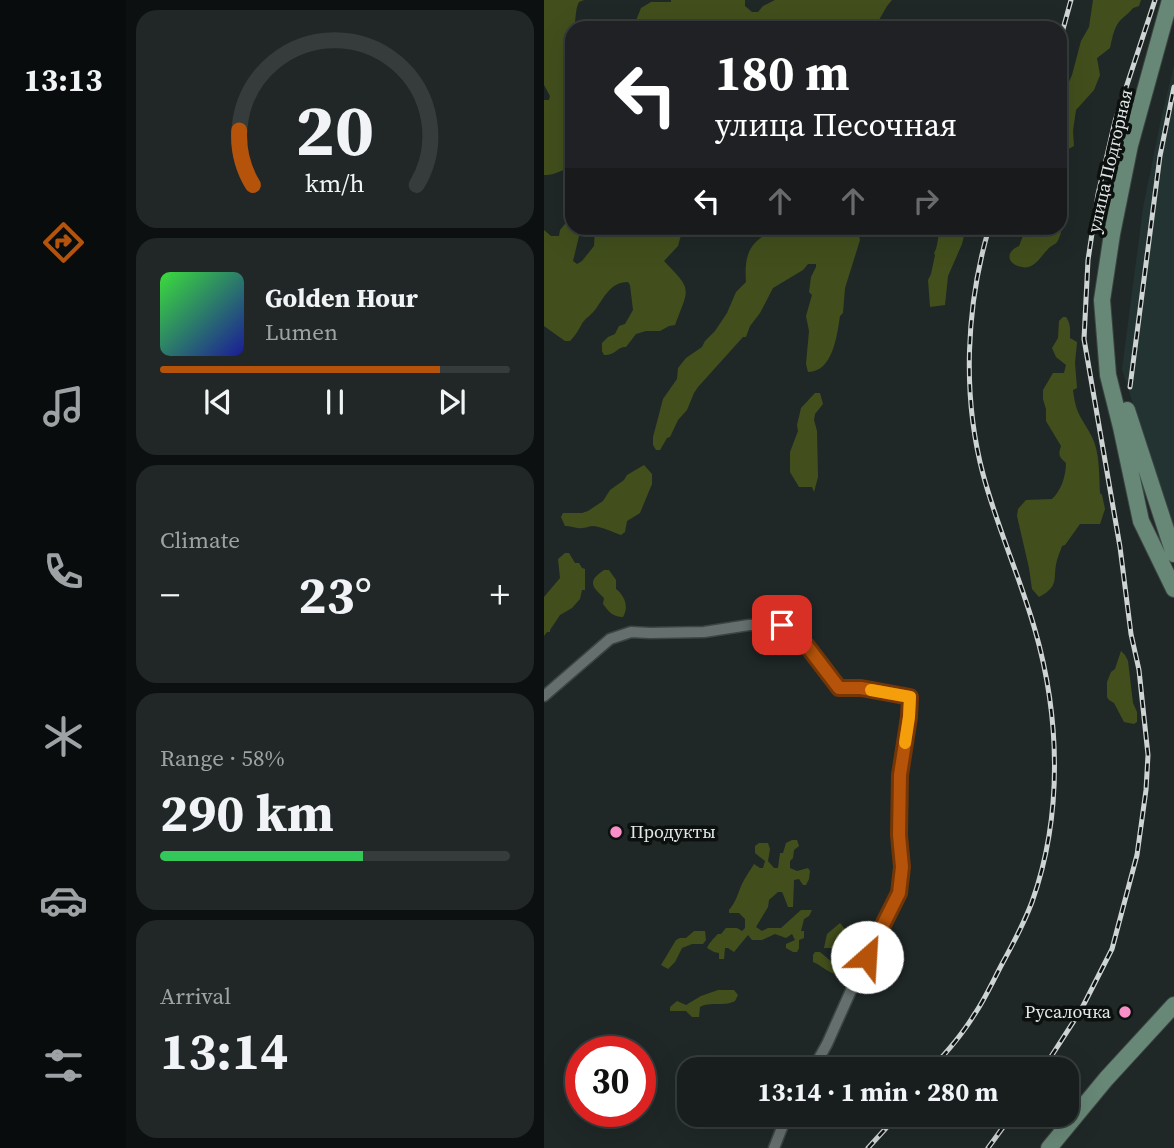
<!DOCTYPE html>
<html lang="en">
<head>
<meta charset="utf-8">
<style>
  :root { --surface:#171e1d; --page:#202726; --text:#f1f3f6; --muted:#9ea2a4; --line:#363c3b; --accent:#b45309 }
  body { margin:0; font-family:"Source Serif 4",serif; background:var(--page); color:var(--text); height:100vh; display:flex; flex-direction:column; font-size:26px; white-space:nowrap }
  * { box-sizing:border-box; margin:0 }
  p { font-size:23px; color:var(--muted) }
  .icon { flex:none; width:38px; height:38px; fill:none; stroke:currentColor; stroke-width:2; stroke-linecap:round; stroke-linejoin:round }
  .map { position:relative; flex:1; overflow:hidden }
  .drawer { display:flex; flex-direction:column; gap:10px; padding:10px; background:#0d1010; width:418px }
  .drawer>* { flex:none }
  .banner { position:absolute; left:21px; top:21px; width:502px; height:214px; border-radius:21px; box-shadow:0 7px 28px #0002,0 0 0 2px var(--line); background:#202124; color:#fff; overflow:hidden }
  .speed { position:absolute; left:21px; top:1036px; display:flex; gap:14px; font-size:35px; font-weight:700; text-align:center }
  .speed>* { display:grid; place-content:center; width:91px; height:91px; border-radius:50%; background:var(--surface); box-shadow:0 7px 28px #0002,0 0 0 2px var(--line); line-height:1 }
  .speed .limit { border:10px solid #d22; background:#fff; color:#111 }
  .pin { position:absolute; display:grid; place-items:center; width:60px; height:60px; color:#fff; margin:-30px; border-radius:14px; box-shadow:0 4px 10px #0006 }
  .me { position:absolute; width:77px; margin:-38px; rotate:26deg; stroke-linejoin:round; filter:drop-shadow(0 0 5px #0008) }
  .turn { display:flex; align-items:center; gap:24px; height:147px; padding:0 35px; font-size:32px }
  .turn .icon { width:91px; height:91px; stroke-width:2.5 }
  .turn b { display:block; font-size:49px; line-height:60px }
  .lanes { display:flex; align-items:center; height:66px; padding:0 35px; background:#0003; justify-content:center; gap:35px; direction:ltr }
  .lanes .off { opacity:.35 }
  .big { font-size:52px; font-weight:700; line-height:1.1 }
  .drawer .widget { flex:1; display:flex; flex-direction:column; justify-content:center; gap:10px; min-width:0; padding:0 24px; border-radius:21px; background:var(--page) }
  .drawer .dial { align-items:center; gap:0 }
  .dial svg { height:182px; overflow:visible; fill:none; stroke:var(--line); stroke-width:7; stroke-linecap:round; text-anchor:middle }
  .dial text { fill:var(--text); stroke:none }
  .song { display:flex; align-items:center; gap:21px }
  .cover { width:84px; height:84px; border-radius:10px; background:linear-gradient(135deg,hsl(120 70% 55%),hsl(240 70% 35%)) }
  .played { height:7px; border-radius:4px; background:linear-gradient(90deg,var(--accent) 80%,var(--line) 80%) }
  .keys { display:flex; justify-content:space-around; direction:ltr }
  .heat { display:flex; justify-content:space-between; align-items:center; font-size:38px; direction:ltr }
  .charge { height:10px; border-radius:5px; background:linear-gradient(90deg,#34c759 58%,var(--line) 0) }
  .trip { position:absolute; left:133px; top:1057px; width:402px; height:70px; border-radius:21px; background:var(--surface); box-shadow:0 7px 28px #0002,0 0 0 2px var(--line); font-weight:700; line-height:70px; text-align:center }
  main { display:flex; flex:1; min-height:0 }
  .menu { display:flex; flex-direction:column; width:126px; justify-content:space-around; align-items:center; background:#090c0c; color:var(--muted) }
  .menu .icon { width:49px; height:49px }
  .menu .on { color:var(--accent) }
  .menu b { font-size:32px; color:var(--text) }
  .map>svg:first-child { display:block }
</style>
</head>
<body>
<main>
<nav class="menu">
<b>13:13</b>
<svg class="icon on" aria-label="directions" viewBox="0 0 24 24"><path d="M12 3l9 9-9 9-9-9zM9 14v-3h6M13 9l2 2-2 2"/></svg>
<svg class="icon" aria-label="music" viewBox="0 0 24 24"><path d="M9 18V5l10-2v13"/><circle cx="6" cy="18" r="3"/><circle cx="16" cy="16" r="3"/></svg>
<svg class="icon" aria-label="phone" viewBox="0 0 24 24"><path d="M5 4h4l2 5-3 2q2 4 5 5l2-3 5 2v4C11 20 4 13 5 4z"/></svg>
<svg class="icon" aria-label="climate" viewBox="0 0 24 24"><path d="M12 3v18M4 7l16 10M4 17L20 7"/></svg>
<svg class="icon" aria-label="car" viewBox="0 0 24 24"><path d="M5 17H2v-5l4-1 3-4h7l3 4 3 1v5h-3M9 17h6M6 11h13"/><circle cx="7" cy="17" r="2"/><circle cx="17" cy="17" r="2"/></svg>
<svg class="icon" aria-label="filters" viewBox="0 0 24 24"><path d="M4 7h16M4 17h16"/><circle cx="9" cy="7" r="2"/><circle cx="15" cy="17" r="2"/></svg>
</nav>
<section class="drawer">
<div class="widget dial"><svg viewBox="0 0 100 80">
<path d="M14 69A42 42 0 1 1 86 69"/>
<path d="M14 69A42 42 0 0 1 8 45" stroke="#b45309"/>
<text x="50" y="56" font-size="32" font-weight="700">20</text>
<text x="50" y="72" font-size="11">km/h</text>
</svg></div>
<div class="widget">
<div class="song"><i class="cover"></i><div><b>Golden Hour</b><p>Lumen</p></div></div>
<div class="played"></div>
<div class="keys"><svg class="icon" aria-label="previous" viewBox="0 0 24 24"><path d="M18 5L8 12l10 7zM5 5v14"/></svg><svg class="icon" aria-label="pause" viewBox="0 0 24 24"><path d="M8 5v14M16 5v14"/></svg><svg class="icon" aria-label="next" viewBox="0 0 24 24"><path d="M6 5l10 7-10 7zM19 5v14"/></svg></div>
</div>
<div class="widget"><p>Climate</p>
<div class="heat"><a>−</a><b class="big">23°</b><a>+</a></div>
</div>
<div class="widget"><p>Range · 58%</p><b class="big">290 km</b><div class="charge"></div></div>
<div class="widget"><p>Arrival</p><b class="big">13:14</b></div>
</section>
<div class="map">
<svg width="630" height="1148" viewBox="0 0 630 1148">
  <rect width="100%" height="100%" fill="#1f2827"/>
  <path fill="#223331" d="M 630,66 L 630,533 L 578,369 L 599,208 L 617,119 Z"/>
  <path fill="#424f1c" d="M 0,0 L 40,0 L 35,2 C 31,9 32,20 30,28 L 28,28 L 27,37 L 28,167 C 18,169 11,176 0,175 L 0,100 L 5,100 L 6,96 L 0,85 Z
    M 127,0 L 201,0 L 201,6 L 208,12 L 214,12 L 219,6 L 231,0 L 348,0 L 343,6 L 335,20 L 333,20 L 325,28 L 89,28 L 97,8 L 107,2 L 127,2 Z
    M 549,0 L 597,0 L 595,6 L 589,8 C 587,11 584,13 581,16 C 570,24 569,35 566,48 L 553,58 L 556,75 L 550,90 L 532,110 L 529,131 L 530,146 L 519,152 L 516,158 L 516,96 L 521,90 L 528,75 L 537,41 L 545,27 Z
    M 516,193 C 517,203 521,217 518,226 C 518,231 515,239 513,242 C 512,244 505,247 504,249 C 497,256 490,270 478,267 C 464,265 460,252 475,246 L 482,228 L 516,228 Z
    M 25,219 L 28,219 L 28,228 L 37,228 L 29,261 L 33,264 L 38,261 L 50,246 L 51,228 L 139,228 L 134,246 L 120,261 C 149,291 145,287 131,325 L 125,326 L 116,331 L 102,331 L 92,334 L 82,347 C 72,347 73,355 60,355 L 58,351 L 58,343 L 64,337 L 71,334 L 75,326 L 81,324 L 89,310 L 86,285 L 84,282 C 66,282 60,298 51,310 C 48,314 43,317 39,322 C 35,329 32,335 26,341 L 21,341 L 0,326 L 0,230 L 7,236 L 15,236 L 16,230 Z
    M 230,228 L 313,228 L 316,240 L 301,288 L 299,313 L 296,316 C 293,335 289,372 264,372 L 262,364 L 265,331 L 262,316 L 268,295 L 265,292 L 267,277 L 272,267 L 272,264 L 264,264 L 259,270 L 229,288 L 216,313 L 206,326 L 202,337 L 199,337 L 154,387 L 150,393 L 143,410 L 134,420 L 126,437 L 123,438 L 116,450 L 112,450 L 109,445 L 109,437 L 119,399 L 133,379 L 134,368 L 142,358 L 158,347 L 161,341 L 171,331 L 183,313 L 192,292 L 202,282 C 200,255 205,242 230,230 Z
    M 401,228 L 422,228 L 418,244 L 404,276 L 401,305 L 386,307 L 384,280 L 387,274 L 391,255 L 390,253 C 394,247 393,239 396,232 L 399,232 Z
    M 519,317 L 522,317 C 527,324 526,330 526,338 L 533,342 L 531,363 L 533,388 L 529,390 C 532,416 538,417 548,437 C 556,453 555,476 556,493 L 558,495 L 561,509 L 556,524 L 536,524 L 521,545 L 518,546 C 517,550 515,553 514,557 C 507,577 518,585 495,597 L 488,589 L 485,568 L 473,516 L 474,509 L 482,500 L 508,499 C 517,491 522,476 522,463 C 515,457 514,455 517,446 L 502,421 L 502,409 L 499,399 L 499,390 L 509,373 L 520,373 L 522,365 L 512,357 L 508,348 L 514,338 L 515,321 Z
    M 271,393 L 276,393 L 279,404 L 271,414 L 270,420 L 273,431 L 274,477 L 270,492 L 268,487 L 255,487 L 246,472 L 246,452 L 254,431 L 253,425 L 257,408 Z
    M 100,465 L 108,474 L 108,484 L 96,513 L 83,521 L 81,532 L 77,535 C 68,532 59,527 49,526 C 46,526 42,528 38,528 C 32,529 28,526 21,526 L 17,517 L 19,513 L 38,513 L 44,511 L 59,501 L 66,490 L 80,480 L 83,475 Z
    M 21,553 L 25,553 L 31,563 L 35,563 L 38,568 L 41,569 L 41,590 L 38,590 L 36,599 L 28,608 L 16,615 L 6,630 L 6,632 L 3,632 L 0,636 L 0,597 L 16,578 L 14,559 Z
    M 60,570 L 65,570 L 72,580 L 72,589 C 81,596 85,607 79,617 C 69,617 65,612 59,604 L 60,598 C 49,587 42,582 60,570 Z
    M 577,651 L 581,655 L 584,661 L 589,703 L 593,712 L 593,722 L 590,724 L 580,722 L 570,703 L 565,700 L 563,697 L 563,682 L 567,672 L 571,669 Z
    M 248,840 L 253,840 L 255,846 L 250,850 L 249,858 L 246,861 L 246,868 L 253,871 L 264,868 L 266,871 L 265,879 L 262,885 L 259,885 L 255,879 L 250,880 L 249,907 L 244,907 C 242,902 240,896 238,892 L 234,892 L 225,900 L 224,907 L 212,927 L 218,931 L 224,928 L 237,928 L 257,910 L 268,910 L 265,916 L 260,919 L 257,931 L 260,931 L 260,938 L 255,940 L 255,948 L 253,952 L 249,952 L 242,948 L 242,944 L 251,940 L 248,934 L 242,938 L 231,934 L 218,940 L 208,940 L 204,935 L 190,952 L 184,948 L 181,948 L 180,959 L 175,959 L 175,953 L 170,952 L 163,948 C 165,943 170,938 174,934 L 177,934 L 182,928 L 193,928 L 198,931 L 201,928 L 201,919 L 195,913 L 185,913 L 185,910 C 192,902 194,893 198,884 C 201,877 206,871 210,864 L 216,868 L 219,868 L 221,861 L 211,853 L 211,846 L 215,843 L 224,843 L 226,849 L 224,861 L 230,868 L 234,868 L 236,853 L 239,853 L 242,843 Z
    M 296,923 L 300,928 L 304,928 L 310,934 L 310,938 L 299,948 L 280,948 L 283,934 Z
    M 150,931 L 161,931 L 162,940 L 159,944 L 148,944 L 138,948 L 131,962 L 124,969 L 117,965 L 132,940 L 136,938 L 142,938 Z
    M 271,952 L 276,952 L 288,962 L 294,955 C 302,955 308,954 310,962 L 308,965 L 307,974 L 300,976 C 295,973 291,975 286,972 C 280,969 275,964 269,962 L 269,955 Z
    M 174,990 L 190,990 L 194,995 L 191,1001 C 180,1007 166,1001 156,1007 L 155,1017 L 148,1017 L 142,1011 L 126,1011 L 126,1007 L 133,1001 L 142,1005 L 157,996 Z"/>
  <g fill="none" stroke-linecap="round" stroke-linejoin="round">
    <g stroke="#3d4544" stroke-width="13">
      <path id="minor" d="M 0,696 L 66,639 L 87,632 L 106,633 L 160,632 L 205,625 L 238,625 L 263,646 L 295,688 L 317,688 L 366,697 L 365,717 L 356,775 L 355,835 L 358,867 L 355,893 L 322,957 L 283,1044 L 269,1069
        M 230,1148 L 243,1115"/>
    </g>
    <g stroke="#3d4544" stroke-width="18">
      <path id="secondary" d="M 626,0 L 586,145 L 568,234 L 558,300 L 564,375 L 577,427 L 597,521 L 630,589
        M 583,410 L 630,554
        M 505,1148 L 562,1079 L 630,1005"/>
    </g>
    <use href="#minor" stroke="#656f6e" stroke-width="10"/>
    <use href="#secondary" stroke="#688877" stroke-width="16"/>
    <g stroke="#ced4d3" stroke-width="5">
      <path id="rail" d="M 516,40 L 527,0
        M 586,387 L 616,156 L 630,87
        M 387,1069 C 403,1052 418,1035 430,1015 C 441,999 449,981 458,964 C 469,944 480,923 488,902 C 519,815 516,717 491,630 C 476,577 453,527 439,474 C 418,395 422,306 445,228
        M 499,1069 L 537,1010 L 568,949 L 593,855 L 602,790 L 604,755 L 595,670 L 587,634 L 576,547 L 540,339 L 544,260 L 554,194 L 571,121 L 611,0
        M 324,1148 L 354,1115
        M 444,1148 L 468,1115"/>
    </g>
    <use href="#rail" stroke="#0c100f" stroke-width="2.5" stroke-dasharray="8" stroke-linecap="butt"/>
  </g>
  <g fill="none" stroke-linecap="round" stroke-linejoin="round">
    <g stroke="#753606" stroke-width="18">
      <path id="route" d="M 238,625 L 263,646 L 295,688 L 317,688 L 366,697 L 365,717 L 356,775 L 355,835 L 358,867 L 355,893 L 323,957"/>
    </g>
    <use href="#route" stroke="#b45309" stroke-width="12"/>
    <path stroke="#f59e0b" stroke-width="12" d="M 327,690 L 366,697 L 365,717 L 361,743"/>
  </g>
  <g fill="#f98fc8" stroke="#0c100f" stroke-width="2.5">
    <circle cx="72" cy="832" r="7"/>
    <circle cx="581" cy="1012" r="7"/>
  </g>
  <g text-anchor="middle" stroke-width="7" stroke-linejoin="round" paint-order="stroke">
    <g font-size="18" fill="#e2e8e7" stroke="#0c100f">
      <text transform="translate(566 161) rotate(-77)" y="6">улица Подгорная</text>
    </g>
    <g font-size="18" fill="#e2e8e7" stroke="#0c100f" text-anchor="start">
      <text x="86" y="838">Продукты</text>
      <text x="567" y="1018" text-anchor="end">Русалочка</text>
    </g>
  </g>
</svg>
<div class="speed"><div class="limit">30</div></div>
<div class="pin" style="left:238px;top:625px;background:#d93025"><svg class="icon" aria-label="arrive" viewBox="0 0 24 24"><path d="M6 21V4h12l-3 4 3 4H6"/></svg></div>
<svg class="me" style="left:323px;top:957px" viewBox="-20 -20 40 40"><circle r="19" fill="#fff"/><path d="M0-13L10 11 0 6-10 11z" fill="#b45309"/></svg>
<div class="trip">13:14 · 1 min · 280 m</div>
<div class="banner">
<div class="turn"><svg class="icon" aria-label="left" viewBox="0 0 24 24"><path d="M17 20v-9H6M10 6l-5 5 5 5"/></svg><div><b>180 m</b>улица Песочная</div></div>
<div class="lanes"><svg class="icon" aria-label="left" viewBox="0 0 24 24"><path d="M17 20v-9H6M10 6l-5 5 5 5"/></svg><svg class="icon off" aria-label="ahead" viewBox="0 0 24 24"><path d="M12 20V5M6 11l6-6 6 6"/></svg><svg class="icon off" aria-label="ahead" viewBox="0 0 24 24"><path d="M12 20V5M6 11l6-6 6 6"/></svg><svg class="icon off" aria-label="right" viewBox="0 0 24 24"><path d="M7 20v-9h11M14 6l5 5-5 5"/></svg></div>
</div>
</div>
</main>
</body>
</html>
